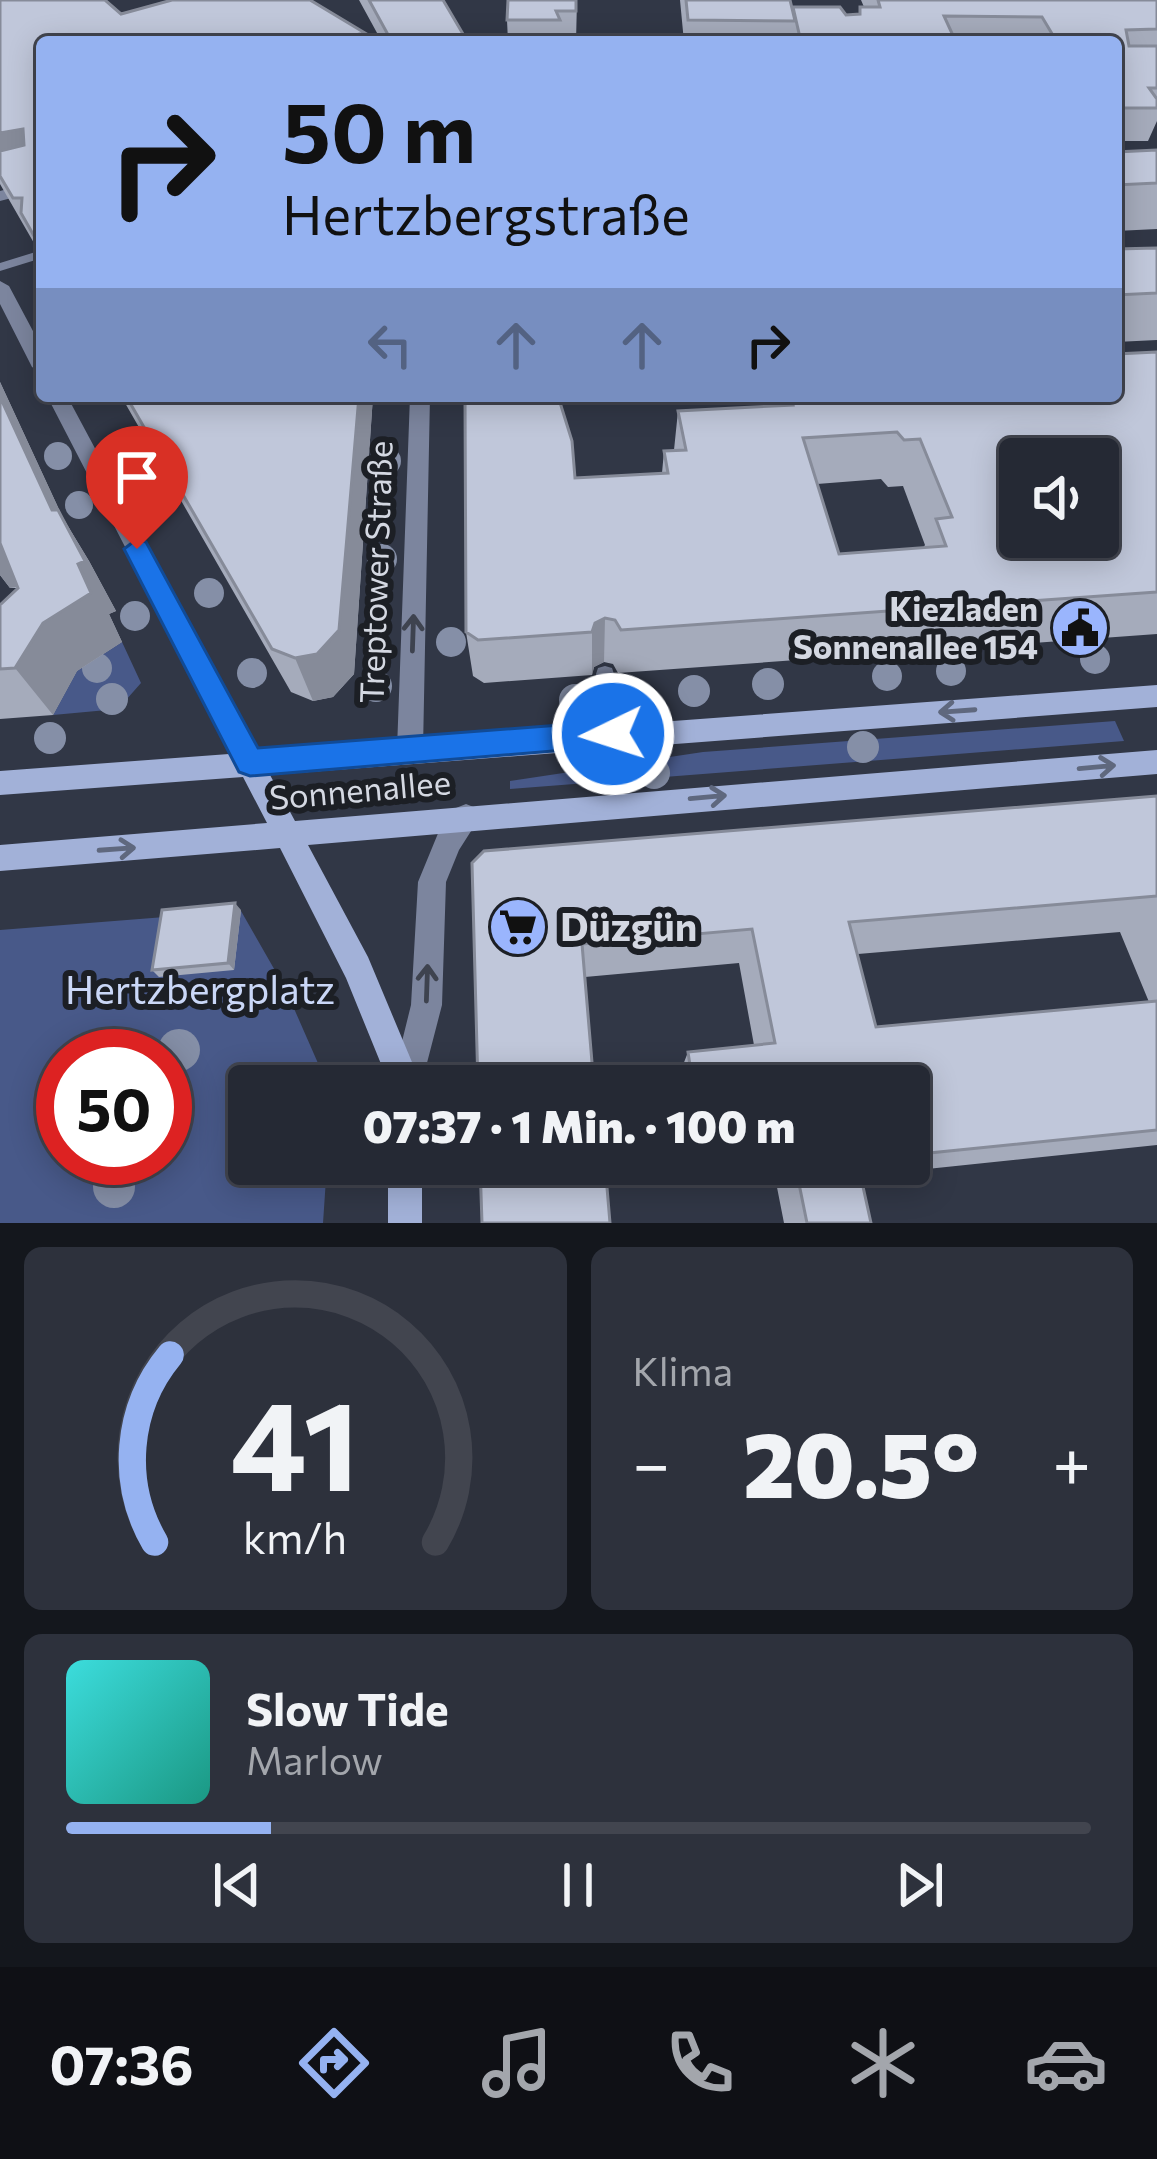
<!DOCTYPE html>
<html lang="de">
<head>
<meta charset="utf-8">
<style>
  :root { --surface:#252934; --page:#2d313c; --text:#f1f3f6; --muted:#a3a6ac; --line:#42454f; --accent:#95b2f1 }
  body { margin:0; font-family:Commissioner,sans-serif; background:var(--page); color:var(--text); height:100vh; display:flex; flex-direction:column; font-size:45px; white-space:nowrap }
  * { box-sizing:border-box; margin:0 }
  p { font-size:39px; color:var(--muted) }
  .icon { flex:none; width:66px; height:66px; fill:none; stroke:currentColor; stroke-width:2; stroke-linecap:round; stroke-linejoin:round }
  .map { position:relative; height:1223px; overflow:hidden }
  .side { display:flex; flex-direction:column; gap:24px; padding:24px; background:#14171d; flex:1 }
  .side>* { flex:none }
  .top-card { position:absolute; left:36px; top:36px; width:1086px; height:366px; border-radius:12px; box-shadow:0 6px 30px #0003,0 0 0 3px var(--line); background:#95b2f1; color:#111; overflow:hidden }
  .buttons { position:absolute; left:999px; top:438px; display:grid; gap:24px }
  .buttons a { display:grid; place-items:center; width:120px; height:120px; border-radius:12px; background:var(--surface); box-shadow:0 6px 30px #0003,0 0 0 3px var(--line); font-size:60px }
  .speed { position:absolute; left:36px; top:1029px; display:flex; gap:24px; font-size:60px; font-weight:700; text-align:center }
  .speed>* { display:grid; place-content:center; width:156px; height:156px; border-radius:50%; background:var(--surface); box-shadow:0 6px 30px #0003,0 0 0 3px var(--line); line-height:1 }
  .speed .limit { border:18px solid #d22; background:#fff; color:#111 }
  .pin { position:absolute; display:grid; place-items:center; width:102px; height:102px; color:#fff; margin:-123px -51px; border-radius:50% 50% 50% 0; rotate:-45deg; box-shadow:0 0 12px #0007 }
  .pin .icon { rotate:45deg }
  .me { position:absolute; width:132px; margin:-66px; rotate:266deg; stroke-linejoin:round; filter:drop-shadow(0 0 9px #0008) }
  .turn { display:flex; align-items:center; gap:42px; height:252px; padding:0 48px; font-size:54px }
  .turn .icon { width:156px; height:156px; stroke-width:2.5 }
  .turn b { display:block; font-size:84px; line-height:102px }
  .lanes { display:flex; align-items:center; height:114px; padding:0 48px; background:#0003; justify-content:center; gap:60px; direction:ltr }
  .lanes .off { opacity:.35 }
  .big { font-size:90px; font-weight:800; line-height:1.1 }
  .side .tile { flex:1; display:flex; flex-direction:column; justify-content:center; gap:18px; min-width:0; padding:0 42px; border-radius:18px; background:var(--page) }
  .side .dial { align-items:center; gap:0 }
  .dial svg { height:312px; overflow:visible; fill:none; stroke:var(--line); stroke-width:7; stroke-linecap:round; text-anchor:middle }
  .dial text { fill:var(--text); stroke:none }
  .song { display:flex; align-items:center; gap:36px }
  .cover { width:144px; height:144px; border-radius:18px; background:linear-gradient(135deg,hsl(180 70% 55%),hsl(170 70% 35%)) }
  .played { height:12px; border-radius:6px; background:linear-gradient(90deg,var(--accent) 20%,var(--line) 20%) }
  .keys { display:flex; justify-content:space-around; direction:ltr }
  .heat { display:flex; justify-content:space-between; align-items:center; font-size:66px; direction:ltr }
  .side .tiles { flex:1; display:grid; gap:24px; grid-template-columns:1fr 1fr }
  .tile:last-child { grid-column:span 2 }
  .trip { position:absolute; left:228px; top:1065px; width:702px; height:120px; border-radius:12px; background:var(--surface); box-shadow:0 6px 30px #0003,0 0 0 3px var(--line); font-weight:800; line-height:120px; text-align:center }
  .menu { display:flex; height:192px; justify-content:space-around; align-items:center; background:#0f1015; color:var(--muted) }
  .menu .icon { width:84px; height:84px }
  .menu .active { color:var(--accent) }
  .menu b { font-size:54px; color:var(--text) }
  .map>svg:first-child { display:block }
</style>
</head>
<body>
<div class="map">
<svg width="1157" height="1223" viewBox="0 0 1157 1223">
  <rect width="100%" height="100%" fill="#313746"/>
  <path fill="#485989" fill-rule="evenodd" d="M 122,642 L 141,683 L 118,709 L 53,715 L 77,671 Z
    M 1115,721 L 1124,741 L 510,789 L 510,781 L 703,752 Z
    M 241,911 L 285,988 L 328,1086 L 249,1086 L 249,1164 L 327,1164 L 323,1223 L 0,1223 L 0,930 ZM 63,1056 L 165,1056 L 165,1158 L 63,1158 Z"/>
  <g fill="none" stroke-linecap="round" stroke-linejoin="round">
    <path fill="#7c859e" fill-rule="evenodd" d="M 42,250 L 42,258 L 0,271 L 0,263 Z
      M 605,666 L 612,668 L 614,674 L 623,733 L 620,739 L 613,742 L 606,739 L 603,733 L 596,674 L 598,668 Z"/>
    <path fill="#7c859e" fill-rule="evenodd" d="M 42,180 L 42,190 L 0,201 L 0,191 Z
      M 0,281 L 9,286 L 42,348 L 42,373 L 32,367 L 0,304 Z
      M 47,396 L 67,396 L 259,755 L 263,763 L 259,771 L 250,775 L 241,771 Z
      M 410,396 L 430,396 L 423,749 L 419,757 L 410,761 L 401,757 L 397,749 Z
      M 466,804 L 476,808 L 480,817 L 459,850 L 446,882 L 442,1005 L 421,1086 L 391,1086 L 411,1005 L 418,882 L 439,831 L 456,808 Z"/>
    <path fill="#a2b1d8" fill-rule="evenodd" d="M 1157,685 L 1157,707 L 270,775 L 295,821 L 1157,750 L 1157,774 L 308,845 L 368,957 L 422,1086 L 390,1086 L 346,978 L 280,848 L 0,871 L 0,845 L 267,823 L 243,777 L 0,795 L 0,771 Z
      M 388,1164 L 422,1164 L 422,1223 L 388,1223 Z"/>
  </g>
  <g fill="#858fa7">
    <circle cx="58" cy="456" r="14"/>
    <circle cx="387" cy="461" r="14"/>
    <circle cx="148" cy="482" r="14"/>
    <circle cx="79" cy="505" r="14"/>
    <circle cx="382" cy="559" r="15"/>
    <circle cx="209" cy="593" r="15"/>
    <circle cx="135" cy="616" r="15"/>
    <circle cx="451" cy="642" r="15"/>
    <circle cx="1095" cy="659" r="15"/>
    <circle cx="97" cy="668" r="15"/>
    <circle cx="951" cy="671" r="15"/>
    <circle cx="252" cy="673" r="15"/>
    <circle cx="887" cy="676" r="15"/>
    <circle cx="768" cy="684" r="16"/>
    <circle cx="376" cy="686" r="16"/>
    <circle cx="694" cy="691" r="16"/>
    <circle cx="112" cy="699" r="16"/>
    <circle cx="575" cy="700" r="16"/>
    <circle cx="50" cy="738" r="16"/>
    <circle cx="863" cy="747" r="16"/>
    <circle cx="654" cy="773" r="16"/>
    <circle cx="179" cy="1050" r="21"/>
    <circle cx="114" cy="1187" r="21"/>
  </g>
  <path fill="#a5abbb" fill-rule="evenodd" d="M 0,0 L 121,14 L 365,33 L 367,42 L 42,42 L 42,257 L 0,184 Z
    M 359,0 L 443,0 L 463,34 L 464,42 L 382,42 Z
    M 577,0 L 576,42 L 508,42 L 507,20 Z
    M 680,0 L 790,0 L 793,11 L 846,15 L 859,14 L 860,7 L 864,7 L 861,0 L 1157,0 L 1157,121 L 1148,141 L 1116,141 L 1116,42 L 684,42 Z
    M 1157,150 L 1157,229 L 1116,231 L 1116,152 Z
    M 1157,247 L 1157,340 L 1116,342 L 1116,249 Z
    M 1157,352 L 1157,634 L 618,673 L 613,664 L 604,662 L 594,667 L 592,675 L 484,683 L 473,676 L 466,632 L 575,478 L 662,473 L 664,451 L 674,450 L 678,411 L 789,405 L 791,398 L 1116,396 ZM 881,479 L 888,487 L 903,486 L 925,545 L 923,548 L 839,554 L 817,484 Z
    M 0,382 L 63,518 L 89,561 L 116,611 L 109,614 L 122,642 L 77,671 L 53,715 L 0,719 L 0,605 L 18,588 L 10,588 L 0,575 Z
    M 121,396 L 373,396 L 354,674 L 333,697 L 313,701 L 291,692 Z
    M 1157,796 L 1157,1145 L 860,1176 L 871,1223 L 784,1223 L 773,1167 L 711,1174 L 710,1164 L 909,1164 L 909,1086 L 680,1086 L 678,1078 L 688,1052 L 754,1045 L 739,963 L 585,977 L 484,851 ZM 1120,932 L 1149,1002 L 876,1027 L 858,954 Z
    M 241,910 L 234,970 L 159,977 L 152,970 Z"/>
  <path fill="#868b99" d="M 365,33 L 367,42 L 320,42 Z
    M 463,34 L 464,42 L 424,42 Z
    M 23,129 L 42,170 L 0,176 L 0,133 Z
    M 0,382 L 63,518 L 89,561 L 116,611 L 109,614 L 122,642 L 77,671 L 53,715 L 15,668 L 52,510 L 0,397 Z
    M 359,396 L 373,396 L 354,674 L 333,697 L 313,701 L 295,658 Z
    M 0,539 L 32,584 L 10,588 L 0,575 Z
    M 605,618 L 604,662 L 594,667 L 592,675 L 592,632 L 595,623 Z
    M 235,903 L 241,910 L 234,970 L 228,963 Z"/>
  <path fill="#c0c7da" stroke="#868b99" stroke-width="3" fill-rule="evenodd" d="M 0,0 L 105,0 L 121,14 L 172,0 L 310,0 L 365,33 L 320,42 L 42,42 L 42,250 L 21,213 L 22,198 L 13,198 L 0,176 L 0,151 L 24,145 L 23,129 L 0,133 Z
    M 369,0 L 443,0 L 463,34 L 424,42 L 392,42 Z
    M 508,0 L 576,0 L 576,11 L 556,11 L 560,20 L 507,20 Z
    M 686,0 L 790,0 L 795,21 L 688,20 Z
    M 878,0 L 1157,0 L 1157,29 L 1126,30 L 1129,46 L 1157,46 L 1157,88 L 1149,88 L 1157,99 L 1157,108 L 1116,108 L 1116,42 L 1057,42 L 1042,17 L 944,16 L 956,42 L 801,42 L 793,7 L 840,7 L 846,15 L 860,14 L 860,7 L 880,7 Z
    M 1157,150 L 1157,183 L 1116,185 L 1116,152 Z
    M 1157,248 L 1157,293 L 1116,295 L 1116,249 Z
    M 1157,352 L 1157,592 L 621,630 L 615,620 L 605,618 L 595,623 L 592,632 L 478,640 L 466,632 L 465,396 L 558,396 L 572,441 L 575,478 L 668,473 L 664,451 L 686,450 L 678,411 L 793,405 L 791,398 L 826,396 L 1116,396 L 1116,354 ZM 897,432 L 904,440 L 920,439 L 952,517 L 936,519 L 946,546 L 839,554 L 803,438 ZM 1020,459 L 1098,459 L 1098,537 L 1020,537 Z
    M 126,396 L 359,396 L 339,630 L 317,654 L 295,658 L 272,649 Z
    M 0,397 L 52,510 L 58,510 L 85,561 L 78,564 L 91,593 L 43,623 L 15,668 L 0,669 L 0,605 L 18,588 L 0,543 Z
    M 1157,796 L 1157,896 L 849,922 L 876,1027 L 1157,1001 L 1157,1130 L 909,1155 L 909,1086 L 693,1086 L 688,1052 L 775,1043 L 752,929 L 582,944 L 594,1086 L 478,1086 L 472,863 L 484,851 Z
    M 235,903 L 228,963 L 152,970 L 162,910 Z
    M 480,1164 L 605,1164 L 610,1223 L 482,1223 Z
    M 795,1164 L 858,1164 L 871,1223 L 807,1223 Z"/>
  <defs><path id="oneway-shaft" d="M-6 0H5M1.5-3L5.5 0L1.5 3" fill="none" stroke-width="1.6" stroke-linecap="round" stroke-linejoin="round" transform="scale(3)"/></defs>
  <g stroke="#3e434f">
    <use href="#oneway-shaft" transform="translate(413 633) rotate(-88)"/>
    <use href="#oneway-shaft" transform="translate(427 983) rotate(-88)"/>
  </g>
  <g stroke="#5f687e">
    <use href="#oneway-shaft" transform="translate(957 711) rotate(176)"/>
    <use href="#oneway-shaft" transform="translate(1097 767) rotate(-5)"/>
    <use href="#oneway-shaft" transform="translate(708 797) rotate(-5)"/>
    <use href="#oneway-shaft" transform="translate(117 849) rotate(-4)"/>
  </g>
  <path fill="#1a73e8" stroke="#114b97" stroke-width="3" d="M 137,539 L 146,542 L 258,748 L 613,721 L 624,724 L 628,734 L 624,743 L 613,746 L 250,776 L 239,772 L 124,549 Z"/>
  <defs>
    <g id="civic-disc" transform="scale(3)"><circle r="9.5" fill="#9ab5fd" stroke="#1c1f25"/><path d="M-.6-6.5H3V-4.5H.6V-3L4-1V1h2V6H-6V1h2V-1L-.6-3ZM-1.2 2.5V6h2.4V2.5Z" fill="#111"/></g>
    <g id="supermarket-disc" transform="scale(3)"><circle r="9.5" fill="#9ab5fd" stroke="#1c1f25"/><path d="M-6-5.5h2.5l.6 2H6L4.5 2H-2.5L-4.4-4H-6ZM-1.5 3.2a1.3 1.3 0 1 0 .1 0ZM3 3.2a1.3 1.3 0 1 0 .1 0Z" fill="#111"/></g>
  </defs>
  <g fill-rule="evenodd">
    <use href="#civic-disc" x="1080" y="628"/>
    <use href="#supermarket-disc" x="518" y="927"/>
  </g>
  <g text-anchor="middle" stroke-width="12" stroke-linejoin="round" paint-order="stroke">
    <g font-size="33" fill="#d4d8e2" stroke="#1c1f25">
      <text transform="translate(376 572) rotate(-88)" y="12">Treptower Straße</text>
      <text transform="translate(360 790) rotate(-5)" y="12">Sonnenallee</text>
    </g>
    <g font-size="33" font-weight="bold" fill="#d4d8e2" stroke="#1c1f25" text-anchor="end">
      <text x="1038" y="621">Kiezladen<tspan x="1038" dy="38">Sonnenallee 154</tspan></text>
    </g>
    <g font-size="39" font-weight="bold" fill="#d4d8e2" stroke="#1c1f25" text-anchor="start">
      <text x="560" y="941">Düzgün</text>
    </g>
    <g font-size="39" fill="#cad7f7" stroke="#1c1f25">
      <text x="200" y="1004">Hertzbergplatz</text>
    </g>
  </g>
</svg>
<div class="buttons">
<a><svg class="icon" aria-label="sound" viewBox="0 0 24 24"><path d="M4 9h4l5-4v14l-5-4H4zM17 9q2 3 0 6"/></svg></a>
</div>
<div class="speed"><div class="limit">50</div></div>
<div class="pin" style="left:137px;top:549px;background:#d93025"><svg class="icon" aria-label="arrive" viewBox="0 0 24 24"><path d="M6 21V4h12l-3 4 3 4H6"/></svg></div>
<svg class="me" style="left:613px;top:734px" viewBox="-20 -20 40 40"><circle r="17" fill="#1a73e8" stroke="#fff" stroke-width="3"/><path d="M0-11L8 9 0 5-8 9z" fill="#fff"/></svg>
<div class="trip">07:37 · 1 Min. · 100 m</div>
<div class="top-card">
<div class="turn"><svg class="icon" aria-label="right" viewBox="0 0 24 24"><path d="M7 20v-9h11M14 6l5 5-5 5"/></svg><div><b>50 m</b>Hertzbergstraße</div></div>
<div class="lanes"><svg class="icon off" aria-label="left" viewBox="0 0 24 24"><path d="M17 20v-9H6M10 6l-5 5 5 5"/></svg><svg class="icon off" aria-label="ahead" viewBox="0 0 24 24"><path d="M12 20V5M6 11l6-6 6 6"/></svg><svg class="icon off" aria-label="ahead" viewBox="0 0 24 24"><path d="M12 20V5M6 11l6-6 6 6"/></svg><svg class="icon" aria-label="right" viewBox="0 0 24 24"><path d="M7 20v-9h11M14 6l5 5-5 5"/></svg></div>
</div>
</div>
<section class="side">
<div class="tiles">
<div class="tile dial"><svg viewBox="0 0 100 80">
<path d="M14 69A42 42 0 1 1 86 69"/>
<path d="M14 69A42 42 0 0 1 18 21" stroke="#95b2f1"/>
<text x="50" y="56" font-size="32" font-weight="700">41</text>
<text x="50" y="72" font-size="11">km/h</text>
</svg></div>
<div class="tile"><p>Klima</p>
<div class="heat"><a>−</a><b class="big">20.5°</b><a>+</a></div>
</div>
<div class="tile">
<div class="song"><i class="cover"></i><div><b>Slow Tide</b><p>Marlow</p></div></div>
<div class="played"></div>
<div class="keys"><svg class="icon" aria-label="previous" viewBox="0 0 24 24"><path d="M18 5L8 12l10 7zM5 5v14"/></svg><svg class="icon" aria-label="pause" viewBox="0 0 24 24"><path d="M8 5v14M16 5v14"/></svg><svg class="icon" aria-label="next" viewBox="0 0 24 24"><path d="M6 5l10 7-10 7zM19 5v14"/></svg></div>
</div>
</div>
</section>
<nav class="menu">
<b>07:36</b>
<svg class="icon active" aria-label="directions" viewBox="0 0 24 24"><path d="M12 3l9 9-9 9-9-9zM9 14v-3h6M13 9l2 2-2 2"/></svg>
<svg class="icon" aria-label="music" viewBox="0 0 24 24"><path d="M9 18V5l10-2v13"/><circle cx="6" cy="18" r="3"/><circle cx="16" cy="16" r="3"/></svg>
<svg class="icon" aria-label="phone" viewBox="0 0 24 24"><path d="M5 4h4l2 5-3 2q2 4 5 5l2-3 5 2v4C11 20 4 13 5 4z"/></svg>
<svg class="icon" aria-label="climate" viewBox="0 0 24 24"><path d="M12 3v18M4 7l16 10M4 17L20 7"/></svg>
<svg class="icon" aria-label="car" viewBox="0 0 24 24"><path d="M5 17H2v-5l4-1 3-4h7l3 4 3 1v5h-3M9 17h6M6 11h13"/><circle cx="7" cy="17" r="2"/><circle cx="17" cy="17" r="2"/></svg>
</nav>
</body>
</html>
